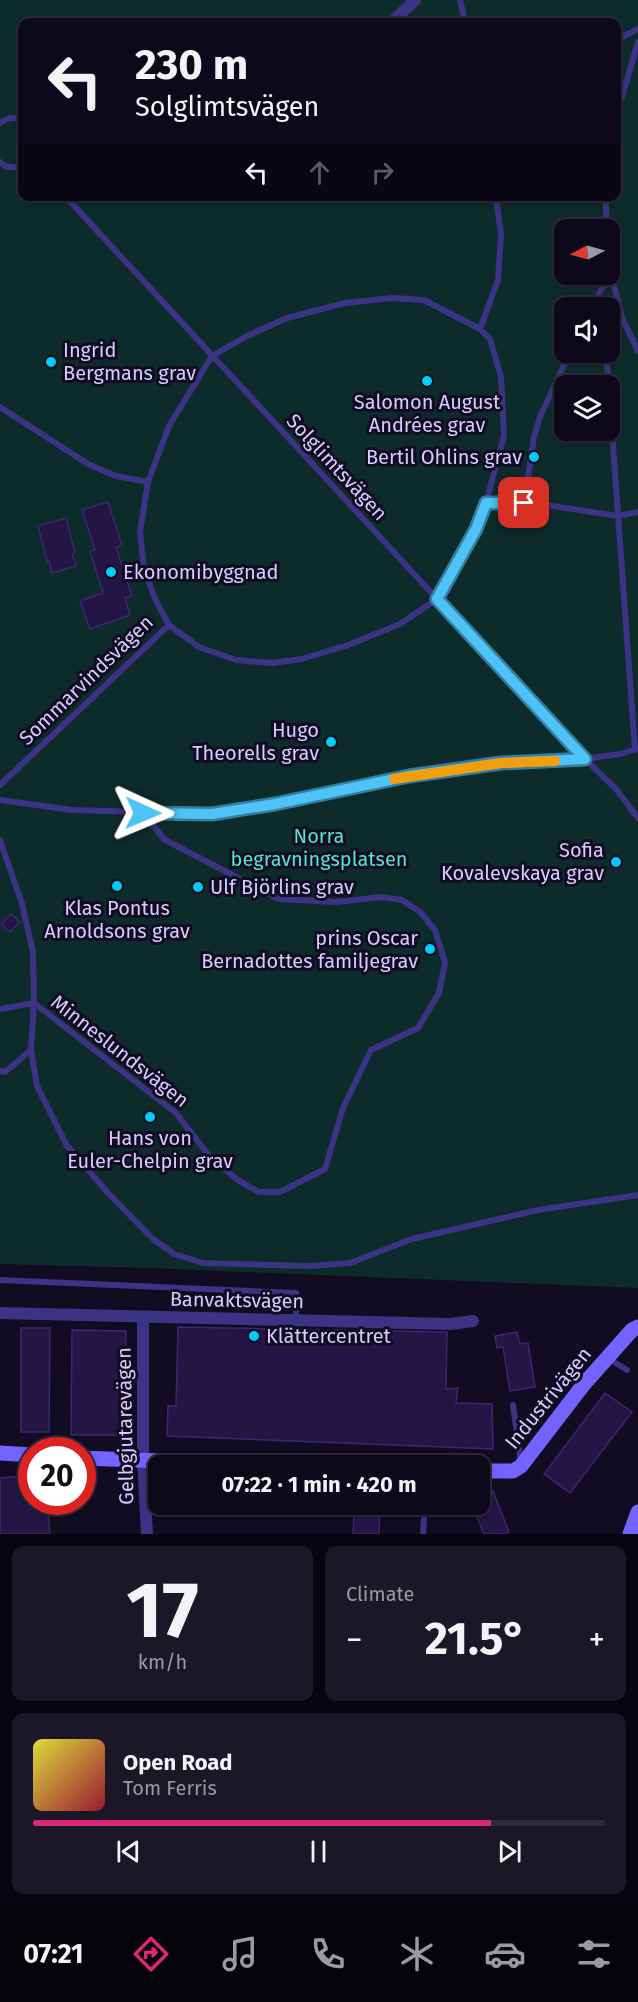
<!DOCTYPE html>
<html lang="en">
<head>
<meta charset="utf-8">
<style>
  :root { --surface:#0d091a; --page:#1b1727; --text:#f1f3f6; --muted:#9a9aa2; --line:#2d2a39; --accent:#db2777 }
  body { margin:0; font-family:"Fira Sans",sans-serif; background:var(--page); color:var(--text); height:100vh; display:flex; flex-direction:column; font-size:22px; white-space:nowrap }
  * { box-sizing:border-box; margin:0 }
  p { font-size:20px; color:var(--muted) }
  .icon { flex:none; width:33px; height:33px; fill:none; stroke:currentColor; stroke-width:2; stroke-linecap:round; stroke-linejoin:round }
  .map { position:relative; height:1534px; overflow:hidden }
  .side { display:flex; flex-direction:column; gap:12px; padding:12px; background:#07050e; flex:1 }
  .side>* { flex:none }
  .banner { position:absolute; left:18px; top:18px; width:603px; height:183px; border-radius:12px; box-shadow:0 3px 9px #0003,0 0 0 2px var(--line); background:#0d091a; color:var(--text); overflow:hidden }
  .needle { width:39px; rotate:264deg }
  .fabs { position:absolute; left:554px; top:219px; display:grid; gap:12px }
  .fabs a { display:grid; place-items:center; width:66px; height:66px; border-radius:12px; background:var(--surface); box-shadow:0 3px 9px #0003,0 0 0 2px var(--line); font-size:30px }
  .speed { position:absolute; left:18px; top:1437px; display:flex; gap:12px; font-size:30px; font-weight:700; text-align:center }
  .speed>* { display:grid; place-content:center; width:78px; height:78px; border-radius:50%; background:var(--surface); box-shadow:0 3px 9px #0003,0 0 0 2px var(--line); line-height:1 }
  .speed .limit { border:9px solid #d22; background:#fff; color:#111 }
  .pin { position:absolute; display:grid; place-items:center; width:51px; height:51px; color:#fff; margin:-26px; border-radius:12px; box-shadow:0 3px 9px #0006 }
  .me { position:absolute; width:66px; margin:-33px; rotate:91deg; stroke-linejoin:round; filter:drop-shadow(0 0 4px #0008) }
  .turn { display:flex; align-items:center; gap:21px; height:126px; padding:0 18px; font-size:27px }
  .turn .icon { width:78px; height:78px; stroke-width:2.5 }
  .turn b { display:block; font-size:42px; line-height:51px }
  .lanes { display:flex; align-items:center; height:57px; padding:0 18px; background:#0003; justify-content:center; gap:30px; direction:ltr }
  .lanes .off { opacity:.35 }
  .big { font-size:45px; font-weight:700; line-height:1.1 }
  .side .tile { flex:1; display:flex; flex-direction:column; justify-content:center; gap:9px; min-width:0; padding:0 21px; border-radius:12px; background:var(--page) }
  .side .dial { align-items:center; gap:0 }
  .dial b { font-size:78px; line-height:1 }
  .song { display:flex; align-items:center; gap:18px }
  .cover { width:72px; height:72px; border-radius:9px; background:linear-gradient(135deg,hsl(60 70% 55%),hsl(350 70% 35%)) }
  .played { height:6px; border-radius:3px; background:linear-gradient(90deg,var(--accent) 80%,var(--line) 80%) }
  .keys { display:flex; justify-content:space-around; direction:ltr }
  .heat { display:flex; justify-content:space-between; align-items:center; font-size:33px; direction:ltr }
  .side .tiles { flex:1; display:grid; gap:12px; grid-template-columns:1fr 1fr }
  .tile:last-child { grid-column:span 2 }
  .trip { position:absolute; left:148px; top:1455px; width:342px; height:60px; border-radius:12px; background:var(--surface); box-shadow:0 3px 9px #0003,0 0 0 2px var(--line); font-weight:700; line-height:60px; text-align:center }
  .dock { display:flex; height:96px; justify-content:space-around; align-items:center; background:#05040a; color:var(--muted) }
  .dock .icon { width:42px; height:42px }
  .dock .current { color:var(--accent) }
  .dock b { font-size:27px; color:var(--text) }
  .map>svg:first-child { display:block }
</style>
</head>
<body>
<div class="map">
<svg width="638" height="1534" viewBox="0 0 638 1534">
  <rect width="100%" height="100%" fill="#110c22"/>
  <path fill="#0e2b2c" fill-rule="evenodd" d="M 0,0 L 638,0 L 638,1288 L 148,1268 L 0,1264 ZM 22,22 L 616,22 L 616,196 L 22,196 ZM 564,230 L 609,230 L 609,274 L 564,274 ZM 564,308 L 609,308 L 609,352 L 564,352 ZM 564,386 L 609,386 L 609,430 L 564,430 Z"/>
  <path fill="#231644" stroke="#3b2772" stroke-width="1.5" d="M 108,502 L 122,545 L 116,547 L 132,596 L 125,598 L 130,615 L 90,629 L 80,601 L 103,593 L 90,551 L 95,550 L 82,510 Z
    M 66,518 L 75,553 L 72,554 L 76,566 L 52,573 L 49,561 L 47,562 L 38,526 Z
    M 11,914 L 20,922 L 10,932 L 1,924 Z
    M 383,957 L 388,961 L 382,969 L 377,965 Z
    M 178,1327 L 447,1332 L 446,1389 L 458,1388 L 456,1403 L 492,1404 L 493,1449 L 167,1436 L 168,1406 L 176,1406 Z
    M 21,1328 L 50,1328 L 49,1432 L 21,1432 Z
    M 72,1330 L 126,1331 L 125,1435 L 71,1435 Z
    M 517,1332 L 520,1344 L 528,1343 L 535,1387 L 510,1391 L 503,1347 L 497,1348 L 495,1336 Z
    M 605,1393 L 632,1412 L 570,1493 L 544,1474 Z
    M 32,1475 L 32,1502 L 47,1502 L 50,1534 L 0,1534 L 0,1478 Z
    M 493,1491 L 509,1532 L 504,1534 L 484,1534 L 472,1504 L 480,1504 L 480,1496 Z
    M 228,1504 L 380,1504 L 379,1534 L 353,1534 L 354,1515 L 228,1513 Z"/>
  <g fill="none" stroke-linecap="round" stroke-linejoin="round">
    <path stroke="#3c3384" stroke-width="6" d="M 460,0 L 465,22
      M 616,40 L 638,29
      M 616,117 L 638,42
      M 0,123 L 9,118 L 22,118
      M 0,162 L 7,167 L 22,167
      M 65,196 L 585,759 L 616,789 L 638,818
      M 606,196 L 606,230
      M 609,267 L 623,320 L 638,351
      M 592,308 L 602,288 L 611,280
      M 609,330 L 623,320
      M 606,352 L 609,386
      M 609,390 L 635,750
      M 0,407 L 88,464 L 116,476 L 148,482
      M 486,503 L 546,505 L 618,516 L 638,512
      M 524,503 L 534,437 L 540,417 L 570,352
      M 169,625 L 199,647 L 236,660 L 272,663 L 302,659 L 348,645 L 400,624 L 437,599 L 476,529 L 486,503 L 504,436 L 501,377 L 490,339 L 480,329 L 498,280 L 501,235 L 496,196
      M 0,785 L 169,625 L 155,599 L 144,569 L 140,532 L 148,482 L 169,426 L 212,356 L 247,336 L 287,318 L 345,303 L 392,298 L 424,300 L 480,329
      M 0,800 L 72,810 L 211,814 L 275,804 L 409,776 L 501,763 L 585,759 L 620,754 L 638,748
      M 0,840 L 22,904 L 33,952 L 34,1003 L 31,1050 L 37,1086 L 66,1144 L 108,1193 L 153,1239 L 174,1254 L 203,1263 L 310,1266 L 350,1263 L 412,1239 L 538,1210 L 638,1195
      M 0,1009 L 34,1003 L 176,1113 L 210,1157 L 239,1181 L 259,1192 L 280,1192 L 325,1169 L 343,1108 L 371,1050 L 418,1028 L 439,993 L 445,962 L 435,930 L 420,912 L 402,900 L 381,897 L 337,902 L 279,899 L 165,840 L 143,813
      M 0,1071 L 5,1072 L 31,1050
      M 0,1280 L 296,1293 L 296,1320
      M 607,1358 L 627,1370
      M 513,1405 L 521,1463
      M 423,1534 L 425,1504"/>
    <path stroke="#3c3384" stroke-width="12" d="M 392,22 L 415,0
      M 0,1313 L 451,1324 L 473,1321
      M 143,1317 L 143,1460 L 147,1534"/>
    <path stroke="#7363ff" stroke-width="15" d="M 0,1453 L 32,1455
      M 82,1458 L 294,1466
      M 480,1471 L 513,1471 L 521,1466 L 584,1384 L 632,1330 L 638,1327
      M 630,1534 L 638,1512"/>
  </g>
  <g fill="none" stroke-linecap="round" stroke-linejoin="round">
    <g stroke="#337fa1" stroke-width="15">
      <path id="route" d="M 143,813 L 212,814 L 275,804 L 409,776 L 501,763 L 585,759 L 437,599 L 476,529 L 486,503 L 524,503"/>
    </g>
    <use href="#route" stroke="#4fc3f7" stroke-width="10"/>
    <path stroke="#f59e0b" stroke-width="10" d="M 394,779 L 501,763 L 555,761"/>
  </g>
  <g fill="#00ccf7" stroke="#110c22" stroke-width="2">
    <circle cx="51" cy="362" r="6"/>
    <circle cx="427" cy="381" r="6"/>
    <circle cx="534" cy="457" r="6"/>
    <circle cx="111" cy="572" r="6"/>
    <circle cx="331" cy="742" r="6"/>
    <circle cx="616" cy="862" r="6"/>
    <circle cx="117" cy="886" r="6"/>
    <circle cx="198" cy="887" r="6"/>
    <circle cx="430" cy="949" r="6"/>
    <circle cx="150" cy="1117" r="6"/>
    <circle cx="254" cy="1336" r="6"/>
  </g>
  <g text-anchor="middle" stroke-width="6" stroke-linejoin="round" paint-order="stroke">
    <g font-size="20" fill="#d6ccff" stroke="#110c22" text-anchor="start">
      <text x="63" y="357">Ingrid<tspan x="63" dy="23">Bergmans grav</tspan></text>
      <text x="427" y="409" text-anchor="middle">Salomon August<tspan x="427" dy="23">Andrées grav</tspan></text>
      <text x="522" y="464" text-anchor="end">Bertil Ohlins grav</text>
      <text x="123" y="579">Ekonomibyggnad</text>
      <text x="319" y="737" text-anchor="end">Hugo<tspan x="319" dy="23">Theorells grav</tspan></text>
      <text x="604" y="857" text-anchor="end">Sofia<tspan x="604" dy="23">Kovalevskaya grav</tspan></text>
      <text x="210" y="894">Ulf Björlins grav</text>
      <text x="117" y="915" text-anchor="middle">Klas Pontus<tspan x="117" dy="23">Arnoldsons grav</tspan></text>
      <text x="418" y="945" text-anchor="end">prins Oscar<tspan x="418" dy="23">Bernadottes familjegrav</tspan></text>
      <text x="150" y="1145" text-anchor="middle">Hans von<tspan x="150" dy="23">Euler-Chelpin grav</tspan></text>
      <text x="266" y="1343">Klättercentret</text>
    </g>
    <g font-size="20" fill="#d6ccff" stroke="#110c22">
      <text transform="translate(337 467) rotate(47)" y="7">Solglimtsvägen</text>
      <text transform="translate(86 680) rotate(-44)" y="7">Sommarvindsvägen</text>
      <text transform="translate(120 1051) rotate(38)" y="7">Minneslundsvägen</text>
      <text transform="translate(237 1300) rotate(1)" y="7">Banvaktsvägen</text>
      <text transform="translate(548 1398) rotate(-51)" y="7">Industrivägen</text>
      <text transform="translate(125 1426) rotate(-91)" y="7">Gelbgjutarevägen</text>
    </g>
    <g font-size="20" fill="#50e7cd" stroke="#110c22">
      <text x="319" y="843">Norra<tspan x="319" dy="23">begravningsplatsen</tspan></text>
    </g>
  </g>
</svg>
<div class="fabs">
<a><svg class="needle" viewBox="-14 -14 28 28"><path d="M0-13l5 13h-10z" fill="#e53935"/><path d="M0 13l5-13h-10z" fill="#9a9aa2"/></svg></a>
<a><svg class="icon" aria-label="sound" viewBox="0 0 24 24"><path d="M4 9h4l5-4v14l-5-4H4zM17 9q2 3 0 6"/></svg></a>
<a><svg class="icon" aria-label="layers" viewBox="0 0 24 24"><path d="M12 4l9 5-9 5-9-5zM3 14l9 5 9-5"/></svg></a>
</div>
<div class="speed"><div class="limit">20</div></div>
<div class="pin" style="left:524px;top:503px;background:#d93025"><svg class="icon" aria-label="arrive" viewBox="0 0 24 24"><path d="M6 21V4h12l-3 4 3 4H6"/></svg></div>
<svg class="me" style="left:143px;top:813px" viewBox="-20 -20 40 40"><path d="M0-17L14 15 0 8-14 15z" fill="#4fc3f7" stroke="#fff" stroke-width="4"/></svg>
<div class="trip">07:22 · 1 min · 420 m</div>
<div class="banner">
<div class="turn"><svg class="icon" aria-label="left" viewBox="0 0 24 24"><path d="M17 20v-9H6M10 6l-5 5 5 5"/></svg><div><b>230 m</b>Solglimtsvägen</div></div>
<div class="lanes"><svg class="icon" aria-label="left" viewBox="0 0 24 24"><path d="M17 20v-9H6M10 6l-5 5 5 5"/></svg><svg class="icon off" aria-label="ahead" viewBox="0 0 24 24"><path d="M12 20V5M6 11l6-6 6 6"/></svg><svg class="icon off" aria-label="right" viewBox="0 0 24 24"><path d="M7 20v-9h11M14 6l5 5-5 5"/></svg></div>
</div>
</div>
<section class="side">
<div class="tiles">
<div class="tile dial"><b>17</b><p>km/h</p></div>
<div class="tile"><p>Climate</p>
<div class="heat"><a>−</a><b class="big">21.5°</b><a>+</a></div>
</div>
<div class="tile">
<div class="song"><i class="cover"></i><div><b>Open Road</b><p>Tom Ferris</p></div></div>
<div class="played"></div>
<div class="keys"><svg class="icon" aria-label="previous" viewBox="0 0 24 24"><path d="M18 5L8 12l10 7zM5 5v14"/></svg><svg class="icon" aria-label="pause" viewBox="0 0 24 24"><path d="M8 5v14M16 5v14"/></svg><svg class="icon" aria-label="next" viewBox="0 0 24 24"><path d="M6 5l10 7-10 7zM19 5v14"/></svg></div>
</div>
</div>
</section>
<nav class="dock">
<b>07:21</b>
<svg class="icon current" aria-label="directions" viewBox="0 0 24 24"><path d="M12 3l9 9-9 9-9-9zM9 14v-3h6M13 9l2 2-2 2"/></svg>
<svg class="icon" aria-label="music" viewBox="0 0 24 24"><path d="M9 18V5l10-2v13"/><circle cx="6" cy="18" r="3"/><circle cx="16" cy="16" r="3"/></svg>
<svg class="icon" aria-label="phone" viewBox="0 0 24 24"><path d="M5 4h4l2 5-3 2q2 4 5 5l2-3 5 2v4C11 20 4 13 5 4z"/></svg>
<svg class="icon" aria-label="climate" viewBox="0 0 24 24"><path d="M12 3v18M4 7l16 10M4 17L20 7"/></svg>
<svg class="icon" aria-label="car" viewBox="0 0 24 24"><path d="M5 17H2v-5l4-1 3-4h7l3 4 3 1v5h-3M9 17h6M6 11h13"/><circle cx="7" cy="17" r="2"/><circle cx="17" cy="17" r="2"/></svg>
<svg class="icon" aria-label="filters" viewBox="0 0 24 24"><path d="M4 7h16M4 17h16"/><circle cx="9" cy="7" r="2"/><circle cx="15" cy="17" r="2"/></svg>
</nav>
</body>
</html>
